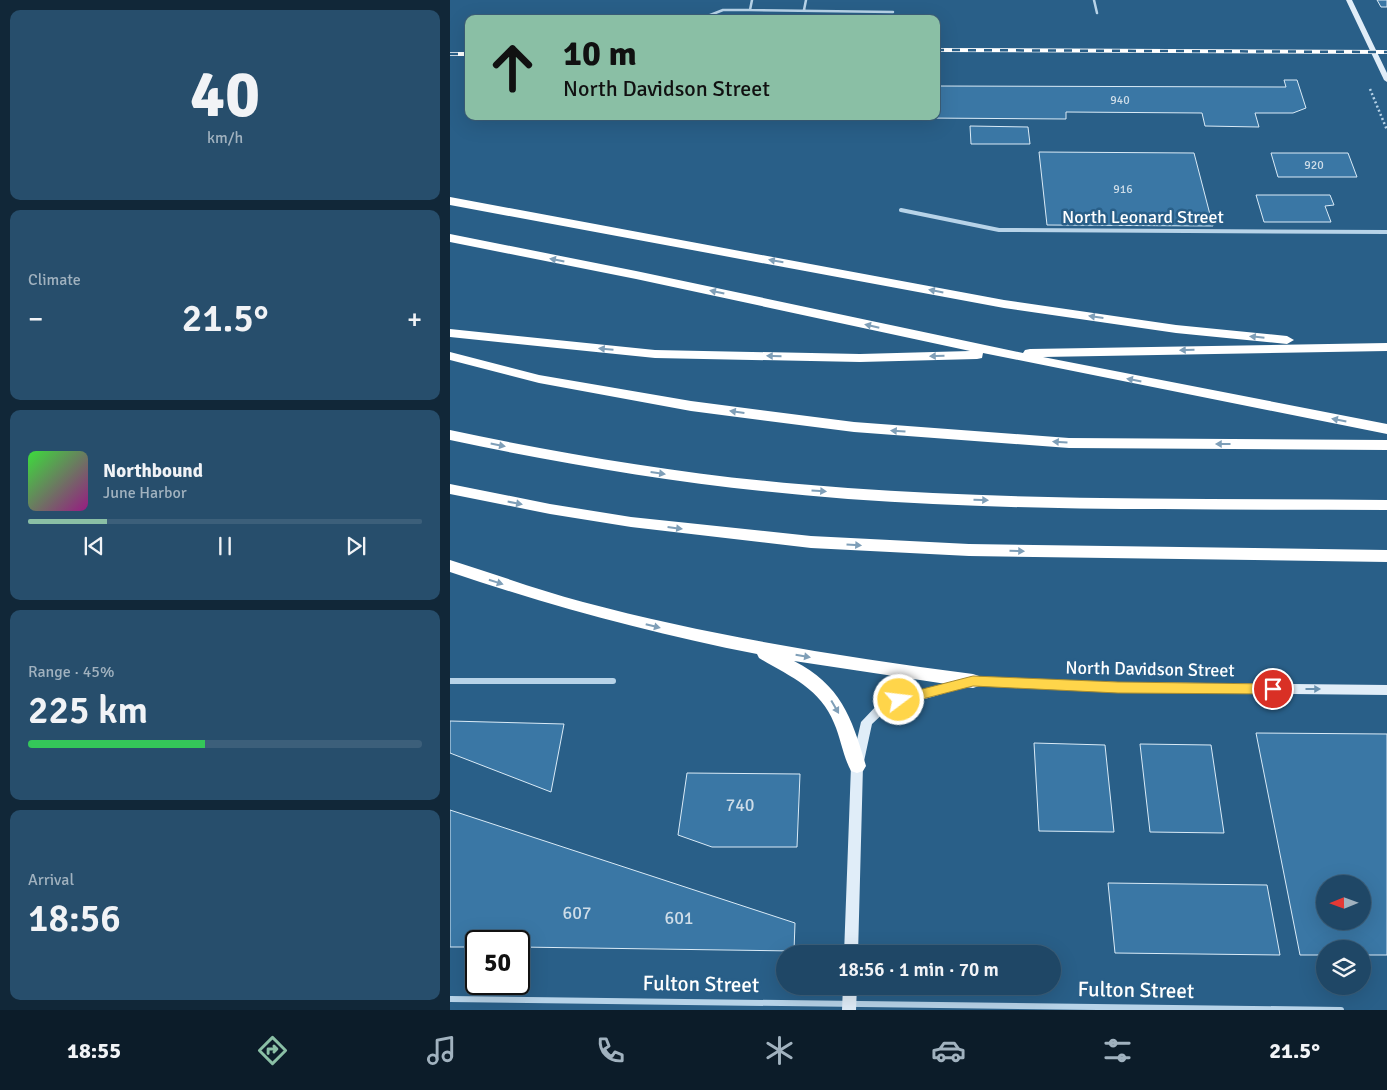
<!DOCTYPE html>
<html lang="en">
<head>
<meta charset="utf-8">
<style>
  :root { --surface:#1f4766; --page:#274e6c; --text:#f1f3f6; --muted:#a1b2bf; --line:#3c5f7a; --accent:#8abfa5 }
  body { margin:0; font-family:Signika,sans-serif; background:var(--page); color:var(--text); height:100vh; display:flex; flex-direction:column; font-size:19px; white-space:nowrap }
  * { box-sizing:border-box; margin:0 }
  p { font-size:16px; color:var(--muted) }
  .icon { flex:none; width:28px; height:28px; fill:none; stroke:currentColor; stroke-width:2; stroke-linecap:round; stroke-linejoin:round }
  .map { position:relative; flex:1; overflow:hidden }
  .details { display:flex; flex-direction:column; gap:10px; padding:10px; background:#112738; width:450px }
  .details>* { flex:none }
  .top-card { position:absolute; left:15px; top:15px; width:475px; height:105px; border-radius:10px; box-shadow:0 5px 20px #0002,0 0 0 1px var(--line); background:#8abfa5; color:#111; overflow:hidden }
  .needle { width:32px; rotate:269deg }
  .controls { position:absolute; left:866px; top:875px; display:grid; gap:10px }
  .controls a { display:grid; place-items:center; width:55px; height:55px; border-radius:50%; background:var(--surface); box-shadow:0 5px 20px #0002,0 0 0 1px var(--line); font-size:25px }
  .speed { position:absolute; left:15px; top:930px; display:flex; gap:10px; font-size:25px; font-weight:700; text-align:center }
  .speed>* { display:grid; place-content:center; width:65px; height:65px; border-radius:50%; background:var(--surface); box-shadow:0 5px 20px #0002,0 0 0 1px var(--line); line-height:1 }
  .speed .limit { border:2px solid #111; border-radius:8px; background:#fff; color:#111 }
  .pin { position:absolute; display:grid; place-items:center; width:42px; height:42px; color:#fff; margin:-21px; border:2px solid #fff; border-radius:50%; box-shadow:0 1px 5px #0007 }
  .me { position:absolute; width:55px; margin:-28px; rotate:75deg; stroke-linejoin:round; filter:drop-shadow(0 0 4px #0008) }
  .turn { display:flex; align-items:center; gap:18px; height:105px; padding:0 15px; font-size:22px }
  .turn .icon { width:65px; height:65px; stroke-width:2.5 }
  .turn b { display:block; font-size:35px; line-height:42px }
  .big { font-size:38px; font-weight:600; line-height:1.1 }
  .details .card { flex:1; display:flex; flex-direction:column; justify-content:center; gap:8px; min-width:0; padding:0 18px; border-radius:10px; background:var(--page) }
  .details .dial { align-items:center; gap:0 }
  .dial b { font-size:65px; line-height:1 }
  .song { display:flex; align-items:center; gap:15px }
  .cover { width:60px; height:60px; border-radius:8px; background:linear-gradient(135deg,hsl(120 70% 55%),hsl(310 70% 35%)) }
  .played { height:5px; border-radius:2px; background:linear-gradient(90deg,var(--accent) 20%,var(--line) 20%) }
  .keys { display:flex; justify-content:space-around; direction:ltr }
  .heat { display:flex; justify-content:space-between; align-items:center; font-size:28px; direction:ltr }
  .charge { height:8px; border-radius:4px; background:linear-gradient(90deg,#34c759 45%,var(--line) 0) }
  .trip { position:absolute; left:326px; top:945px; width:285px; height:50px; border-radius:25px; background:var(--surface); box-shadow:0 5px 20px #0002,0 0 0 1px var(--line); font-weight:600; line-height:50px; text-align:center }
  .tabs { display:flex; height:80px; justify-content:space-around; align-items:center; background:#0c1c29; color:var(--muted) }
  .tabs .icon { width:35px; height:35px }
  .tabs .active { color:var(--accent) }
  .tabs b { font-size:22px; color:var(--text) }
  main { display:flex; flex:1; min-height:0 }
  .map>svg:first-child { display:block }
</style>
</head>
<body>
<main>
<section class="details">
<div class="card dial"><b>40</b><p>km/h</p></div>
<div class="card"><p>Climate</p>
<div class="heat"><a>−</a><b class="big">21.5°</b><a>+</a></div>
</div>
<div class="card">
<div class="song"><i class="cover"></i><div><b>Northbound</b><p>June Harbor</p></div></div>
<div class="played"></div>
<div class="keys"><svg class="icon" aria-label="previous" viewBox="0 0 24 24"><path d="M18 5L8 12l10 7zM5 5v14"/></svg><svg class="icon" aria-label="pause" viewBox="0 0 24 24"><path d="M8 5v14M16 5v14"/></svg><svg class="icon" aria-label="next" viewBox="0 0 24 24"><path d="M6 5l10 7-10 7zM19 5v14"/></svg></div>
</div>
<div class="card"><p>Range · 45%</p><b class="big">225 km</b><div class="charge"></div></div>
<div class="card"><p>Arrival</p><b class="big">18:56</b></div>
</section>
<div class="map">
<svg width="937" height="1010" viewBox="0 0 937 1010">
  <rect width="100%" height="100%" fill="#295f88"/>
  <path fill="#3a77a5" stroke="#daebf7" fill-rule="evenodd" d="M 927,0 L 937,0 L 937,7 L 931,7 Z
    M 834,80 L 847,80 L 856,108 L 843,113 L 805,113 L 809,127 L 755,126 L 752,113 L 616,112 L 616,119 L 474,118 L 486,116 L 486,86 L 836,87 Z
    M 520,126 L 578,127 L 580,144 L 521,144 Z
    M 589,152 L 744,153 L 763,226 L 597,225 Z
    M 821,153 L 898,153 L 907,177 L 828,177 Z
    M 806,195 L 880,195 L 884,205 L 875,206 L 881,222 L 814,222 Z
    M 0,721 L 114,724 L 101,792 L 0,753 Z
    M 806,733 L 937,734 L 937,955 L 912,955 L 912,949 L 875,949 L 875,955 L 850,955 ZM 875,884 L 912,884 L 912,921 L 875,921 Z
    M 584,743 L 655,745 L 664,832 L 589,831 Z
    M 690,744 L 761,745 L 774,833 L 700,832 Z
    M 237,773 L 350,774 L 347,847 L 262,847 L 228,835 Z
    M 0,810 L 345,923 L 344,951 L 69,947 L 69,941 L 26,941 L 26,947 L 0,947 Z
    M 658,883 L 817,885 L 830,955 L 665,953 Z"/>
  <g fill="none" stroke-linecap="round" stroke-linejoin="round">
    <path stroke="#b7d3e8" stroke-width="2.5" stroke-dasharray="2 2.5" stroke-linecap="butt" d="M 920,89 L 937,130"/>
    <path stroke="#b7d3e8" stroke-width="2.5" d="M 302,0 L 300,10 L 443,12
      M 644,0 L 647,13
      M 354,10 L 356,0
      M 250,19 L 273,10 L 300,10"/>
    <path stroke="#b7d3e8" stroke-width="4" d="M 451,210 L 549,230 L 937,232"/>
    <path stroke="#b7d3e8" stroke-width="6" d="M 0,681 L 163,681
      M 0,999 L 891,1010"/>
    <path fill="#e0edf8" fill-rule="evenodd" d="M 896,0 L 902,0 L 937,73 L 937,82 L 934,80 Z
      M 523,677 L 668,682 L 937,685 L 937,695 L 668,692 L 523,685 L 437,710 L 422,724 L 413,766 L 408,954 L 394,954 L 401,766 L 411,722 L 429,703 Z
      M 393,986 L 407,986 L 406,1010 L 392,1010 Z"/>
    <path fill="#fff" fill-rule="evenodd" d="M 0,197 L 554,300 L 726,325 L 837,336 L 844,340 L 837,344 L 726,333 L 554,308 L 0,205 Z
      M 0,234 L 186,271 L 573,353 L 575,350 L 580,349 L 937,343 L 937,351 L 593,357 L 937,424 L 937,434 L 533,353 L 532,358 L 527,359 L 410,362 L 205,358 L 0,337 L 0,329 L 205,350 L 410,354 L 520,351 L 186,279 L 0,242 Z
      M 0,352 L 89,375 L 241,401 L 404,422 L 619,438 L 937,440 L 937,450 L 619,448 L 404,432 L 241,411 L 89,383 L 0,360 Z
      M 0,430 C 131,458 264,479 398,488 C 577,501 757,498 937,500 L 937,510 C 757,509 577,512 398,499 C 264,489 131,468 0,440 Z
      M 0,484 L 100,504 L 181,517 L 361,536 L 519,544 L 937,550 L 937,562 L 519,556 L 361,548 L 181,527 L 100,514 L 0,494 Z
      M 0,560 C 45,574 88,590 133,602 C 261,636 392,657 523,674 L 529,676 L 531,681 L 529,686 L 523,688 L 344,661 C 391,685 402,718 416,766 L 413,771 L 407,773 L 401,771 C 393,756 391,739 384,723 C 370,688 339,676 309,658 L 307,654 C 203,634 101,606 0,572 Z"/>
    <g stroke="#fff" stroke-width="4">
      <path id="rail" d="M 486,50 L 937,52
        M 0,54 L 19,54"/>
    </g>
    <use href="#rail" stroke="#295f88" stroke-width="2.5" stroke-dasharray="8" stroke-linecap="butt"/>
  </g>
  <defs><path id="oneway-solid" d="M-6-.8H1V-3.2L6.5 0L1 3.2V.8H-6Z" transform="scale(1.25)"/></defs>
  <g fill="#7f9fb8">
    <use href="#oneway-solid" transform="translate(107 260) rotate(-169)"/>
    <use href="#oneway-solid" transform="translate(326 261) rotate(-170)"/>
    <use href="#oneway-solid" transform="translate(486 291) rotate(-169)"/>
    <use href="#oneway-solid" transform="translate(267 292) rotate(-168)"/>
    <use href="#oneway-solid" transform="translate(646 317) rotate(-172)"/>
    <use href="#oneway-solid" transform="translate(422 326) rotate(-167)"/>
    <use href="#oneway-solid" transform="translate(807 337) rotate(-174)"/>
    <use href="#oneway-solid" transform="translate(156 349) rotate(-175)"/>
    <use href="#oneway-solid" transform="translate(737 350) rotate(179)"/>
    <use href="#oneway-solid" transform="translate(324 356) rotate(-179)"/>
    <use href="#oneway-solid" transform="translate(487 356) rotate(178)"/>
    <use href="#oneway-solid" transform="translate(684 380) rotate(-169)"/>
    <use href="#oneway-solid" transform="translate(287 412) rotate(-172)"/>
    <use href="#oneway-solid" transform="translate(889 420) rotate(-169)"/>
    <use href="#oneway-solid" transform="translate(448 431) rotate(-176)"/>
    <use href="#oneway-solid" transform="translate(610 442) rotate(-176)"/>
    <use href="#oneway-solid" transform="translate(773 444) rotate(-180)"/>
    <use href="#oneway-solid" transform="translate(48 445) rotate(11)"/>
    <use href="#oneway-solid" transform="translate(208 473) rotate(8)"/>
    <use href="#oneway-solid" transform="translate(369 491) rotate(4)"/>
    <use href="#oneway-solid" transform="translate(531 500) rotate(2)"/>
    <use href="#oneway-solid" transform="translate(65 503) rotate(11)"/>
    <use href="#oneway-solid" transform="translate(225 528) rotate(7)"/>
    <use href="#oneway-solid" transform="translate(404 545) rotate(4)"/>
    <use href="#oneway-solid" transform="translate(567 551) rotate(1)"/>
    <use href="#oneway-solid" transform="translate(46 582) rotate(18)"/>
    <use href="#oneway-solid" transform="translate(203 626) rotate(14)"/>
    <use href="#oneway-solid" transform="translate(353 656) rotate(10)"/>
    <use href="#oneway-solid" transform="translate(385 707) rotate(60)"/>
  </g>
  <use fill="#6991af" href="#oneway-solid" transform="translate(863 689)"/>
  <path fill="#ffd54a" stroke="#a68a30" d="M 523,676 L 668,682 L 823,684 L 828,685 L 830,689 L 828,692 L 823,694 L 668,693 L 523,686 L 449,705 L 444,704 L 443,700 L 444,697 L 449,695 Z"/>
  <g text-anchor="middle" stroke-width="5" stroke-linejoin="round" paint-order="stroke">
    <g font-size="12" fill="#cedde8">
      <text x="670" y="104">940</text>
      <text x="864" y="169">920</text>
      <text x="673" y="193">916</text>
    </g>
    <g font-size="18" fill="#fff" stroke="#295f88">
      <text x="693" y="223">North Leonard Street</text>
      <text transform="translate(700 669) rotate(1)" y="6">North Davidson Street</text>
    </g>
    <g font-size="18" fill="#cedde8">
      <text x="290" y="811">740</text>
      <text x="127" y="919">607</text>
      <text x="229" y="924">601</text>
    </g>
    <g font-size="21" fill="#fff" stroke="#295f88">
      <text transform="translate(251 984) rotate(1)" y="7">Fulton Street</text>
      <text transform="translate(686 990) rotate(1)" y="7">Fulton Street</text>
    </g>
  </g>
</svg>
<div class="controls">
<a><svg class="needle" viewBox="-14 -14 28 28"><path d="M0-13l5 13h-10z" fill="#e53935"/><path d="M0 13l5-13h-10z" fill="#a1b2bf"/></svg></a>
<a><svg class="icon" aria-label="layers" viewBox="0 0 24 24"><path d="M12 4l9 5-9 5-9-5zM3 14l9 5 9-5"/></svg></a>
</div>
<div class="speed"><div class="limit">50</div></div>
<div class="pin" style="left:823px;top:689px;background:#d93025"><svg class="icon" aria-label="arrive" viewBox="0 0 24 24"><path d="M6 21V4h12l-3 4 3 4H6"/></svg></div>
<svg class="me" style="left:449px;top:700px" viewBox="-20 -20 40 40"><circle r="17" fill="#ffd54a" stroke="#fff" stroke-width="3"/><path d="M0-11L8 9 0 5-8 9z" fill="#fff"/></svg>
<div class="trip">18:56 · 1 min · 70 m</div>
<div class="top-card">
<div class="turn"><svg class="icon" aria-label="ahead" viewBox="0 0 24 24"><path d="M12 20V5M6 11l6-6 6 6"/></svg><div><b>10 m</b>North Davidson Street</div></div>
</div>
</div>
</main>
<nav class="tabs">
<b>18:55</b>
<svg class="icon active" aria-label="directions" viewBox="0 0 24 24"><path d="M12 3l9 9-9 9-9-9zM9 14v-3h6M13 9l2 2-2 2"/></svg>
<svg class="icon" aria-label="music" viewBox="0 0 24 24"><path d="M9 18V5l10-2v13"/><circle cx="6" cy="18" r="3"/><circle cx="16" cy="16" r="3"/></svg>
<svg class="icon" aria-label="phone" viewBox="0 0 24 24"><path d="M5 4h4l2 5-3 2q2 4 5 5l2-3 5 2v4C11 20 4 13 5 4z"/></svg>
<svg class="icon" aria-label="climate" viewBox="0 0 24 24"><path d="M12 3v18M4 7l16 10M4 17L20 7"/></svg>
<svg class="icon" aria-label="car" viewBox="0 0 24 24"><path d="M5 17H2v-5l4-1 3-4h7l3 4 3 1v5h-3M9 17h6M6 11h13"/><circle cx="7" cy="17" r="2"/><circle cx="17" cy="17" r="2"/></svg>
<svg class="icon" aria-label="filters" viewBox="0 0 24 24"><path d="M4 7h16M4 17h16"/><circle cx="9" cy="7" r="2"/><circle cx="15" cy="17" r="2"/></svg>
<b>21.5°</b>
</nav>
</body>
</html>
